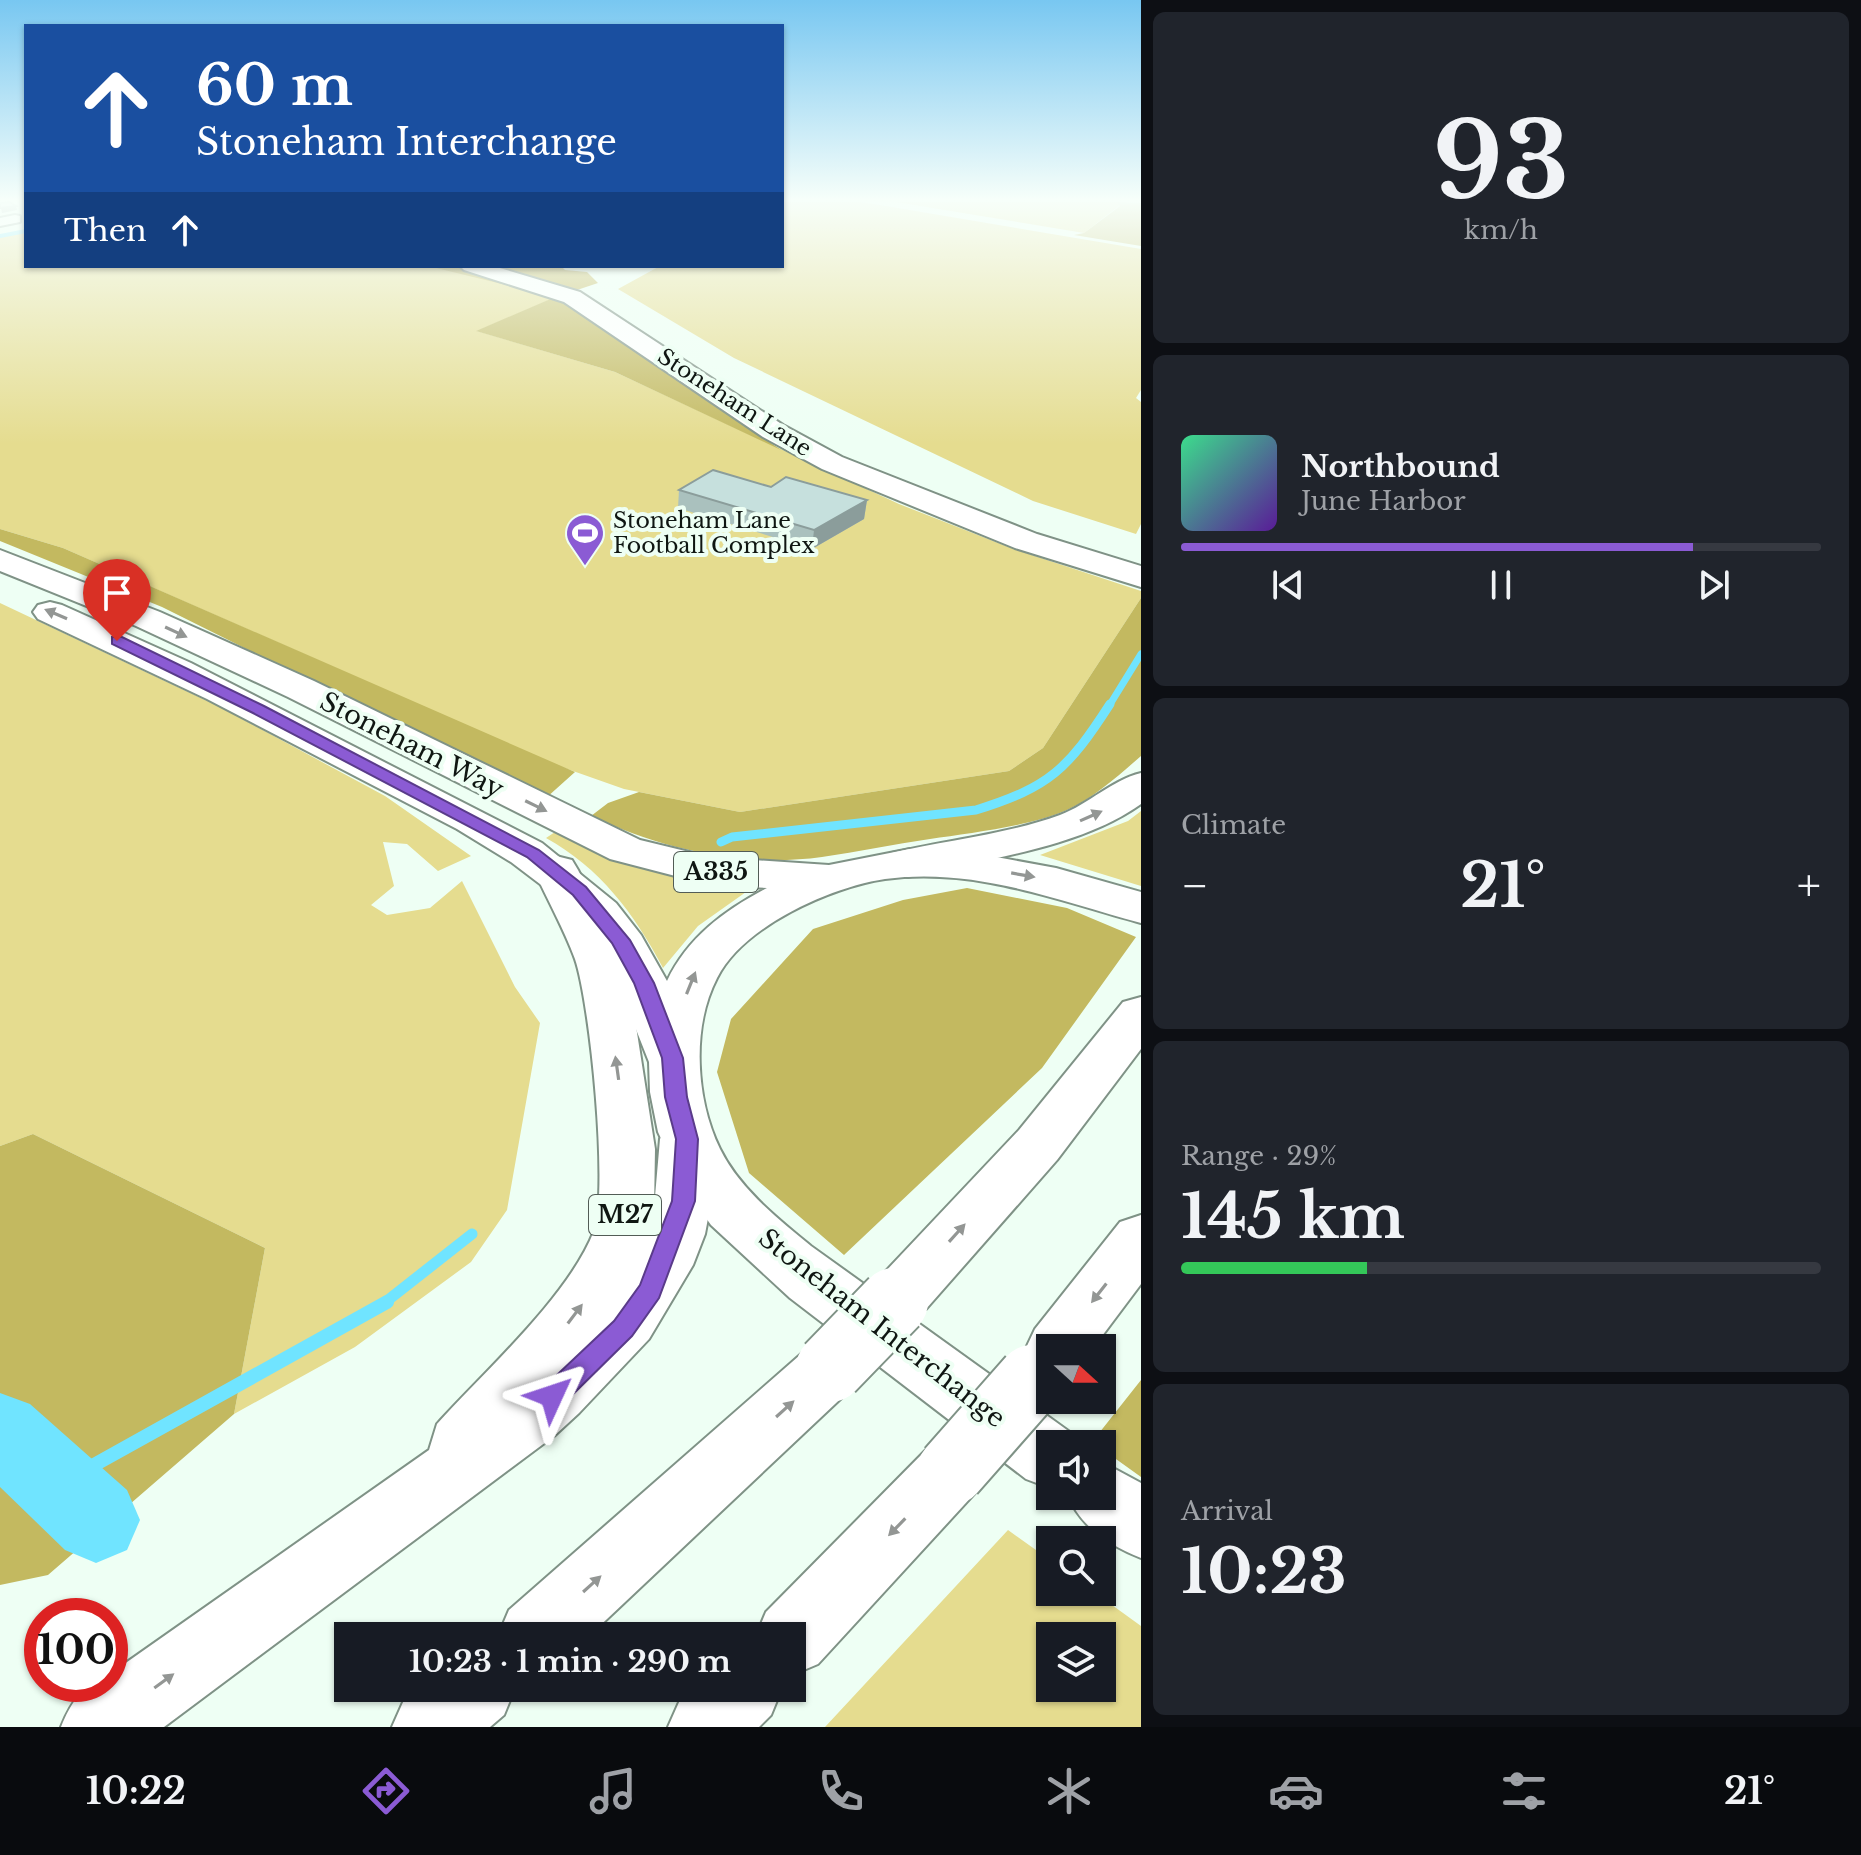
<!DOCTYPE html>
<html lang="en">
<head>
<meta charset="utf-8">
<style>
  :root { --surface:#171b24; --page:#20242c; --text:#f1f3f6; --muted:#9ea1a6; --line:#363941; --accent:#8b5bd4 }
  body { margin:0; font-family:"Libre Baskerville",serif; background:var(--page); color:var(--text); height:100vh; display:flex; flex-direction:column; font-size:30px; white-space:nowrap }
  * { box-sizing:border-box; margin:0 }
  p { font-size:26px; color:var(--muted) }
  .icon { flex:none; width:44px; height:44px; fill:none; stroke:currentColor; stroke-width:2; stroke-linecap:round; stroke-linejoin:round }
  .map { position:relative; flex:1; overflow:hidden }
  .sheet { display:flex; flex-direction:column; gap:12px; padding:12px; background:#0d0f14; width:720px }
  .sheet>* { flex:none }
  .banner { position:absolute; left:24px; top:24px; width:760px; height:244px; border-radius:0px; box-shadow:0 2px 6px #0004; background:#1a4fa0; color:#fff; overflow:hidden }
  .needle { width:52px; rotate:111deg }
  .buttons { position:absolute; left:1036px; top:1334px; display:grid; gap:16px }
  .buttons a { display:grid; place-items:center; width:80px; height:80px; border-radius:0px; background:var(--surface); box-shadow:0 2px 6px #0004; font-size:40px }
  .speed { position:absolute; left:24px; top:1598px; display:flex; gap:16px; font-size:40px; font-weight:700; text-align:center }
  .speed>* { display:grid; place-content:center; width:104px; height:104px; border-radius:50%; background:var(--surface); box-shadow:0 2px 6px #0004; line-height:1 }
  .speed .limit { border:12px solid #d22; background:#fff; color:#111 }
  .pin { position:absolute; display:grid; place-items:center; width:68px; height:68px; color:#fff; margin:-82px -34px; border-radius:50% 50% 50% 0; rotate:-45deg; box-shadow:0 0 8px #0007 }
  .pin .icon { rotate:45deg }
  .me { position:absolute; width:88px; margin:-44px; rotate:48deg; stroke-linejoin:round; filter:drop-shadow(0 0 6px #0008) }
  .turn { display:flex; align-items:center; gap:28px; height:168px; padding:0 40px; font-size:36px }
  .turn .icon { width:104px; height:104px; stroke-width:2.5 }
  .turn b { display:block; font-size:56px; line-height:68px }
  .then { display:flex; align-items:center; height:76px; padding:0 40px; background:#0003; gap:16px; font-size:30px }
  .big { font-size:60px; font-weight:700; line-height:1.1 }
  .sheet .card { flex:1; display:flex; flex-direction:column; justify-content:center; gap:12px; min-width:0; padding:0 28px; border-radius:12px; background:var(--page) }
  .sheet .dial { align-items:center; gap:0 }
  .dial b { font-size:104px; line-height:1 }
  .song { display:flex; align-items:center; gap:24px }
  .cover { width:96px; height:96px; border-radius:12px; background:linear-gradient(135deg,hsl(150 70% 55%),hsl(270 70% 35%)) }
  .played { height:8px; border-radius:4px; background:linear-gradient(90deg,var(--accent) 80%,var(--line) 80%) }
  .keys { display:flex; justify-content:space-around; direction:ltr }
  .heat { display:flex; justify-content:space-between; align-items:center; font-size:44px; direction:ltr }
  .charge { height:12px; border-radius:6px; background:linear-gradient(90deg,#34c759 29%,var(--line) 0) }
  .trip { position:absolute; left:334px; top:1622px; width:472px; height:80px; border-radius:0px; background:var(--surface); box-shadow:0 2px 6px #0004; font-weight:700; line-height:80px; text-align:center }
  .tab-bar { display:flex; height:128px; justify-content:space-around; align-items:center; background:#090b0e; color:var(--muted) }
  .tab-bar .icon { width:56px; height:56px }
  .tab-bar .active { color:var(--accent) }
  .tab-bar b { font-size:36px; color:var(--text) }
  main { display:flex; flex:1; min-height:0 }
  .map>svg:first-child { display:block }
</style>
</head>
<body>
<main>
<div class="map">
<svg width="1141" height="1727" viewBox="0 0 1141 1727">
  <rect width="100%" height="100%" fill="#eefff4"/>
  <path fill="#e5dc8f" fill-rule="evenodd" d="M 782,202 L 862,202 L 1141,249 L 1141,390 L 1136,398 L 1141,402 L 1141,524 L 1136,534 L 1033,501 L 734,358 L 618,289 L 660,266 L 782,266 Z
    M 896,202 L 1117,202 L 1120,205 L 1084,233 Z
    M 26,230 L 26,266 L 436,266 L 556,297 L 477,331 L 615,372 L 899,504 L 1011,548 L 1141,591 L 1141,598 L 1043,748 L 1009,771 L 740,812 L 624,789 L 556,765 L 63,548 L 0,529 L 0,235 Z
    M 0,603 L 220,707 L 385,796 L 471,856 L 438,871 L 407,844 L 383,842 L 394,886 L 371,905 L 387,915 L 430,908 L 462,881 L 515,987 L 540,1023 L 507,1210 L 471,1262 L 355,1347 L 234,1414 L 265,1248 L 33,1134 L 0,1146 Z
    M 1141,811 L 1141,886 L 1040,855 L 1128,821 Z
    M 555,832 C 623,868 668,878 744,888 L 746,892 L 698,926 L 663,968 C 634,913 600,868 546,838 Z
    M 1008,1530 L 1050,1560 L 1050,1592 L 1094,1592 L 1141,1626 L 1141,1727 L 825,1727 ZM 1050,1636 L 1102,1636 L 1102,1688 L 1050,1688 Z"/>
  <path fill="#c3b960" d="M 1117,202 L 1141,203 L 1141,246 L 1074,235 L 1084,233 L 1120,206 Z
    M 428,266 L 561,266 L 565,270 L 587,272 L 598,283 L 556,297 L 781,450 L 615,372 L 476,331 L 555,297 Z
    M 0,529 L 63,548 L 575,772 L 546,798 L 162,607 L 0,541 Z
    M 1141,598 L 1141,756 C 1119,775 1094,798 1067,810 C 1031,826 970,833 930,839 C 894,844 858,852 822,857 C 741,868 663,849 591,816 L 608,803 L 639,792 L 740,812 L 1009,771 L 1043,748 Z
    M 967,888 L 1067,908 L 1136,937 L 1042,1068 L 844,1255 L 749,1173 L 717,1072 L 731,1019 L 813,929 L 903,900 Z
    M 33,1134 L 265,1248 L 234,1414 L 48,1575 L 0,1585 L 0,1146 Z
    M 1141,1380 L 1141,1477 L 1102,1449 L 1102,1444 L 1092,1442 Z"/>
  <g fill="none" stroke-linecap="round" stroke-linejoin="round">
    <path stroke="#70e4ff" stroke-width="4" d="M 0,236 L 26,231"/>
    <path stroke="#70e4ff" stroke-width="7" d="M 1109,706 L 1141,654"/>
    <path stroke="#70e4ff" stroke-width="9" d="M 721,842 L 732,837 L 976,810 C 1050,787 1068,769 1110,704"/>
    <path stroke="#70e4ff" stroke-width="11" d="M 383,1304 L 472,1234"/>
    <path stroke="#70e4ff" stroke-width="14" d="M 58,1485 L 387,1302"/>
    <path fill="#70e4ff" fill-rule="evenodd" d="M 0,1393 L 30,1404 L 127,1490 L 140,1520 L 127,1550 L 96,1563 L 65,1550 L 0,1487 Z"/>
    <g stroke="#7f9286" stroke-width="4">
      <path id="street" d="M 15,215 L 20,216 L 20,222 L 0,226 L 0,218 Z"/>
    </g>
    <g stroke="#7f9286" stroke-width="4">
      <path id="secondary" d="M 460,266 L 493,266 L 580,292 L 783,425 L 842,457 L 1037,534 L 1141,566 L 1141,587 L 1015,548 L 822,469 L 763,437 L 564,302 L 464,270 Z"/>
    </g>
    <g stroke="#7f9286" stroke-width="4">
      <path id="primary" d="M 0,550 L 160,612 L 314,681 L 640,840 L 710,857 L 829,865 L 910,849 L 969,852 L 1056,868 L 1141,892 L 1141,923 C 1056,900 975,867 885,879 C 831,887 743,926 717,978 C 691,1028 696,1100 720,1149 C 739,1188 778,1219 811,1246 L 1074,1435 L 1078,1444 L 1050,1444 L 1050,1488 L 1026,1479 L 790,1298 L 711,1225 L 683,1186 L 658,1132 L 650,1092 L 649,1062 L 610,964 L 597,939 L 561,900 L 511,862 L 457,829 L 207,699 L 38,619 L 33,612 L 38,605 L 50,602 L 62,605 L 191,663 L 542,843 L 616,903 L 641,935 L 667,981 C 688,937 725,910 767,888 L 710,885 L 610,859 L 288,697 L 136,626 L 0,571 Z
        M 1102,1462 L 1141,1483 L 1141,1558 C 1109,1545 1082,1528 1068,1496 L 1102,1496 Z"/>
    </g>
    <g stroke="#7f9286" stroke-width="4">
      <path id="highway" d="M 1141,773 L 1141,804 C 1078,849 983,859 908,877 L 892,873 L 886,863 L 892,853 C 947,840 1008,834 1060,815 C 1089,804 1112,780 1141,773 Z
        M 556,856 L 572,860 L 578,870 L 623,960 L 631,994 L 655,1149 L 654,1208 L 660,1139 L 668,1124 L 687,1118 L 706,1124 L 714,1139 L 713,1192 L 705,1234 L 693,1265 L 649,1339 L 579,1413 L 554,1436 L 164,1727 L 61,1727 C 71,1703 81,1684 110,1684 L 110,1674 L 429,1450 L 437,1424 C 484,1372 569,1296 594,1231 C 609,1190 590,1002 575,959 C 564,929 547,899 534,870 L 540,860 Z
        M 1141,997 L 1141,1049 L 1057,1160 L 926,1309 L 905,1317 L 884,1309 L 875,1291 L 884,1273 L 1019,1130 L 1123,1002 Z
        M 1141,1215 L 1141,1284 L 1093,1348 L 1050,1348 L 1050,1373 L 1035,1367 L 1026,1348 L 1035,1329 L 1120,1222 Z
        M 830,1340 L 852,1348 L 862,1368 L 852,1388 L 589,1636 L 498,1636 L 509,1610 L 808,1348 Z
        M 951,1439 L 975,1449 L 985,1471 L 975,1493 L 818,1664 L 792,1675 L 792,1636 L 756,1636 L 766,1612 L 927,1449 Z
        M 418,1688 L 515,1688 L 504,1715 L 490,1727 L 392,1727 L 404,1700 Z
        M 691,1688 L 782,1688 L 771,1715 L 759,1727 L 668,1727 L 680,1700 Z"/>
    </g>
    <use href="#street" fill="#fff" fill-rule="evenodd"/>
    <use href="#secondary" fill="#fff" fill-rule="evenodd"/>
    <use href="#primary" fill="#fff" fill-rule="evenodd"/>
    <use href="#highway" fill="#fff" fill-rule="evenodd"/>
    <g stroke="#7f9286" stroke-width="58" stroke-linecap="butt">
      <path id="highway-bridge-far1" d="M 892,1304 L 905,1291"/>
    </g>
    <g stroke="#7f9286" stroke-width="72" stroke-linecap="butt">
      <path id="highway-bridge" d="M 830,1368 L 894,1302
        M 951,1471 L 1032,1379"/>
    </g>
    <use href="#highway-bridge-far1" stroke="#fff" stroke-width="54"/>
    <use href="#highway-bridge" stroke="#fff" stroke-width="68"/>
  </g>
  <path fill="#aac1be" d="M 771,487 L 867,500 L 864,519 L 812,549 L 678,508 L 679,490 Z"/>
  <path fill="#8b9d9b" d="M 16,206 L 17,210 L 2,213 L 1,208 Z
    M 867,500 L 864,519 L 812,549 L 814,530 Z"/>
  <path fill="#c6e0dd" stroke="#8b9d9b" stroke-width="2" d="M 10,202 L 16,206 L 0,208 L 0,203 Z
    M 713,470 L 771,487 L 786,477 L 867,500 L 814,530 L 679,490 Z"/>
  <defs><path id="oneway-solid" d="M-6-.8H1V-3.2L6.5 0L1 3.2V.8H-6Z" transform="scale(2)"/></defs>
  <g fill="#939694">
    <use href="#oneway-solid" transform="translate(56 614) rotate(-157)"/>
    <use href="#oneway-solid" transform="translate(176 632) rotate(25)"/>
    <use href="#oneway-solid" transform="translate(536 806) rotate(26)"/>
    <use href="#oneway-solid" transform="translate(1091 816) rotate(-24)"/>
    <use href="#oneway-solid" transform="translate(1023 875) rotate(10)"/>
    <use href="#oneway-solid" transform="translate(691 983) rotate(-68)"/>
    <use href="#oneway-solid" transform="translate(617 1068) rotate(-98)"/>
    <use href="#oneway-solid" transform="translate(957 1233) rotate(-48)"/>
    <use href="#oneway-solid" transform="translate(1099 1293) rotate(128)"/>
    <use href="#oneway-solid" transform="translate(575 1314) rotate(-53)"/>
    <use href="#oneway-solid" transform="translate(785 1409) rotate(-42)"/>
    <use href="#oneway-solid" transform="translate(897 1527) rotate(134)"/>
    <use href="#oneway-solid" transform="translate(592 1584) rotate(-42)"/>
    <use href="#oneway-solid" transform="translate(164 1681) rotate(-36)"/>
  </g>
  <linearGradient id="sky" x2="0" y2="1"><stop stop-color="#78c7f1"/><stop offset="0.45" stop-color="#f7fffa"/><stop offset="1" stop-color="#f7fffa" stop-opacity="0"/></linearGradient>
  <rect width="1141" height="444" fill="url(#sky)"/>
  <path fill="#8b5bd4" stroke="#5a3b8a" stroke-width="2" d="M 112,637 L 122,637 L 264,706 L 539,850 L 586,887 L 630,940 L 654,983 L 683,1058 L 687,1097 L 698,1139 L 695,1201 L 659,1298 L 632,1336 L 562,1405 L 552,1408 L 543,1405 L 539,1396 L 543,1388 L 614,1321 L 640,1285 L 672,1201 L 676,1139 L 665,1097 L 662,1058 L 634,983 L 612,943 L 573,895 L 527,857 L 253,713 L 112,644 Z"/>
  <defs>
    <g id="stadium-pin" transform="scale(2)"><path d="M0 17L-7.5 6A9.5 9.5 0 1 1 7.5 6Z" fill="#8b5bd4" stroke="#eefff4"/><path d="M0-5a6.5 5 0 1 0 0 10a6.5 5 0 1 0 0-10ZM-3.5-1.8h7v3.6h-7Z" fill="#fff"/></g>
  </defs>
  <g fill-rule="evenodd">
    <use href="#stadium-pin" x="585" y="533"/>
  </g>
  <g text-anchor="middle" stroke-width="8" stroke-linejoin="round" paint-order="stroke">
    <g font-size="22" fill="#0f1612" stroke="#eefff4">
      <text transform="translate(735 402) rotate(33)" y="8">Stoneham Lane</text>
    </g>
    <g font-size="22" fill="#0f1612" stroke="#eefff4" text-anchor="start">
      <text x="613" y="528">Stoneham Lane<tspan x="613" dy="25">Football Complex</tspan></text>
    </g>
    <g fill="#eefff4" stroke="#525c56" stroke-width="2">
      <rect x="674" y="852" width="84" height="40" rx="6"/>
      <rect x="589" y="1195" width="72" height="40" rx="6"/>
    </g>
    <g font-size="24" font-weight="bold" fill="#0f1612">
      <text x="716" y="880">A335</text>
      <text x="625" y="1223">M27</text>
    </g>
    <g font-size="26" fill="#0f1612" stroke="#eefff4">
      <text transform="translate(412 745) rotate(27)" y="9">Stoneham Way</text>
      <text transform="translate(882 1328) rotate(38)" y="9">Stoneham Interchange</text>
    </g>
  </g>
</svg>
<div class="buttons">
<a><svg class="needle" viewBox="-14 -14 28 28"><path d="M0-13l5 13h-10z" fill="#e53935"/><path d="M0 13l5-13h-10z" fill="#9ea1a6"/></svg></a>
<a><svg class="icon" aria-label="sound" viewBox="0 0 24 24"><path d="M4 9h4l5-4v14l-5-4H4zM17 9q2 3 0 6"/></svg></a>
<a><svg class="icon" aria-label="search" viewBox="0 0 24 24"><circle cx="10" cy="10" r="6"/><path d="M15 15l6 6"/></svg></a>
<a><svg class="icon" aria-label="layers" viewBox="0 0 24 24"><path d="M12 4l9 5-9 5-9-5zM3 14l9 5 9-5"/></svg></a>
</div>
<div class="speed"><div class="limit">100</div></div>
<div class="pin" style="left:117px;top:641px;background:#d93025"><svg class="icon" aria-label="arrive" viewBox="0 0 24 24"><path d="M6 21V4h12l-3 4 3 4H6"/></svg></div>
<svg class="me" style="left:552px;top:1396px" viewBox="-20 -20 40 40"><path d="M0-17L14 15 0 8-14 15z" fill="#8b5bd4" stroke="#fff" stroke-width="4"/></svg>
<div class="trip">10:23 · 1 min · 290 m</div>
<div class="banner">
<div class="turn"><svg class="icon" aria-label="ahead" viewBox="0 0 24 24"><path d="M12 20V5M6 11l6-6 6 6"/></svg><div><b>60 m</b>Stoneham Interchange</div></div>
<div class="then">Then<svg class="icon" aria-label="ahead" viewBox="0 0 24 24"><path d="M12 20V5M6 11l6-6 6 6"/></svg></div>
</div>
</div>
<section class="sheet">
<div class="card dial"><b>93</b><p>km/h</p></div>
<div class="card">
<div class="song"><i class="cover"></i><div><b>Northbound</b><p>June Harbor</p></div></div>
<div class="played"></div>
<div class="keys"><svg class="icon" aria-label="previous" viewBox="0 0 24 24"><path d="M18 5L8 12l10 7zM5 5v14"/></svg><svg class="icon" aria-label="pause" viewBox="0 0 24 24"><path d="M8 5v14M16 5v14"/></svg><svg class="icon" aria-label="next" viewBox="0 0 24 24"><path d="M6 5l10 7-10 7zM19 5v14"/></svg></div>
</div>
<div class="card"><p>Climate</p>
<div class="heat"><a>−</a><b class="big">21°</b><a>+</a></div>
</div>
<div class="card"><p>Range · 29%</p><b class="big">145 km</b><div class="charge"></div></div>
<div class="card"><p>Arrival</p><b class="big">10:23</b></div>
</section>
</main>
<nav class="tab-bar">
<b>10:22</b>
<svg class="icon active" aria-label="directions" viewBox="0 0 24 24"><path d="M12 3l9 9-9 9-9-9zM9 14v-3h6M13 9l2 2-2 2"/></svg>
<svg class="icon" aria-label="music" viewBox="0 0 24 24"><path d="M9 18V5l10-2v13"/><circle cx="6" cy="18" r="3"/><circle cx="16" cy="16" r="3"/></svg>
<svg class="icon" aria-label="phone" viewBox="0 0 24 24"><path d="M5 4h4l2 5-3 2q2 4 5 5l2-3 5 2v4C11 20 4 13 5 4z"/></svg>
<svg class="icon" aria-label="climate" viewBox="0 0 24 24"><path d="M12 3v18M4 7l16 10M4 17L20 7"/></svg>
<svg class="icon" aria-label="car" viewBox="0 0 24 24"><path d="M5 17H2v-5l4-1 3-4h7l3 4 3 1v5h-3M9 17h6M6 11h13"/><circle cx="7" cy="17" r="2"/><circle cx="17" cy="17" r="2"/></svg>
<svg class="icon" aria-label="filters" viewBox="0 0 24 24"><path d="M4 7h16M4 17h16"/><circle cx="9" cy="7" r="2"/><circle cx="15" cy="17" r="2"/></svg>
<b>21°</b>
</nav>
</body>
</html>
